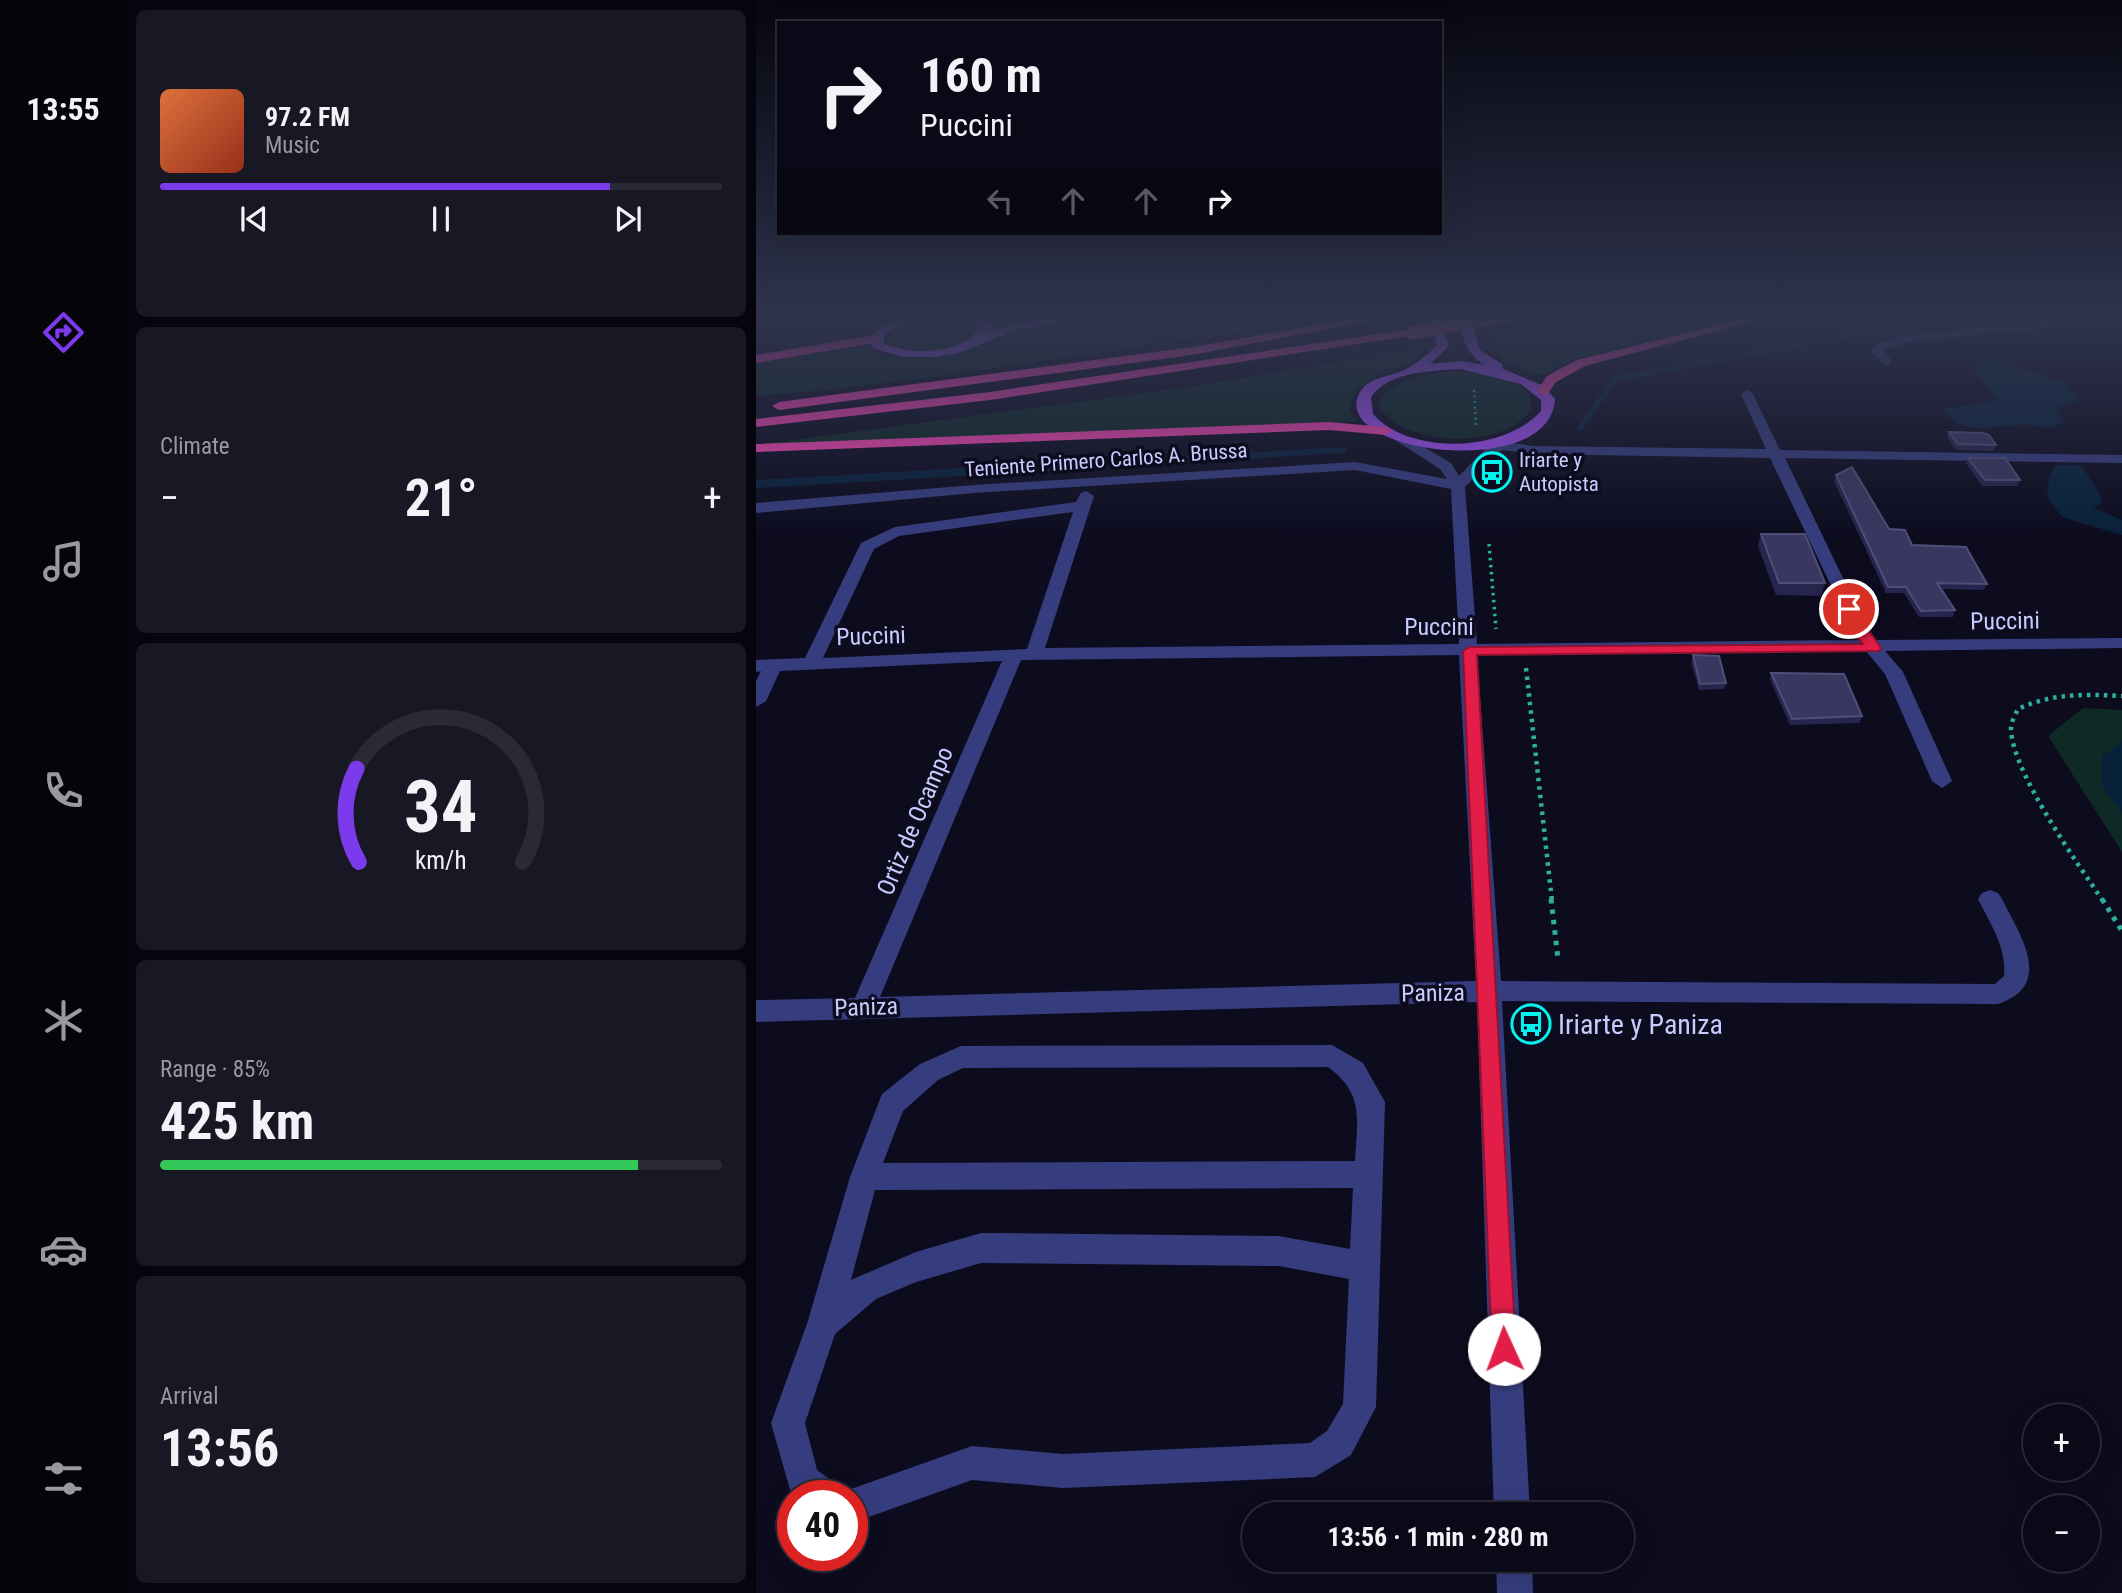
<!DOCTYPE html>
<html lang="en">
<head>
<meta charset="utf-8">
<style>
  :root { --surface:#0a0917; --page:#181724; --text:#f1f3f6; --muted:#999aa1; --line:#2a2a36; --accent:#7c3aed }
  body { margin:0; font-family:"Roboto Condensed",sans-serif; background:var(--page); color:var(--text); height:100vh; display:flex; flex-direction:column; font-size:26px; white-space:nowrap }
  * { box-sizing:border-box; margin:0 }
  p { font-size:23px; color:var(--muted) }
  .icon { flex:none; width:38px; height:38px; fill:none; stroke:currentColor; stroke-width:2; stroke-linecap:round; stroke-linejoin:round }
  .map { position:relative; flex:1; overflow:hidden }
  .drawer { display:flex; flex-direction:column; gap:10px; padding:10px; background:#06050d; width:630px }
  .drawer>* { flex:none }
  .hud { position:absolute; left:21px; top:21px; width:665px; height:214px; border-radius:0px; box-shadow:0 7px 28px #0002,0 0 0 2px var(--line); background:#0a0917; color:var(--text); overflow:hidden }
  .controls { position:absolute; left:1267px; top:1404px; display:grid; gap:14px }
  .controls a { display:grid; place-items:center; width:77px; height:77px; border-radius:50%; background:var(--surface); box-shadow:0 7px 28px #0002,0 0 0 2px var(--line); font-size:35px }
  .speed { position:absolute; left:21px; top:1480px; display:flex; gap:14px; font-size:35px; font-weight:700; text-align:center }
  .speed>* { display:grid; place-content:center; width:91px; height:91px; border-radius:50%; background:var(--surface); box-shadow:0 7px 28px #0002,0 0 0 2px var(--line); line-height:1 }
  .speed .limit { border:10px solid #d22; background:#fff; color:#111 }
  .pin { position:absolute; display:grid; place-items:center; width:60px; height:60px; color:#fff; margin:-30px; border:4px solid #fff; border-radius:50%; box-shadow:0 2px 7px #0007 }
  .me { position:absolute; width:77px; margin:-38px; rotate:358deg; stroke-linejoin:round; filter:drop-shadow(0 0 5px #0008) }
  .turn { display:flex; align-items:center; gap:24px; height:147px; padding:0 28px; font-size:32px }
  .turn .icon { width:91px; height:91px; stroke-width:2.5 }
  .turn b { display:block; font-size:49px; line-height:60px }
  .lanes { display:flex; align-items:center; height:66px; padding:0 28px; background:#0003; justify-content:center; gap:35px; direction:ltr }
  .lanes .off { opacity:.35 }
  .big { font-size:52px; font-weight:700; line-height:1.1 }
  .drawer .card { flex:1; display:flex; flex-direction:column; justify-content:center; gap:10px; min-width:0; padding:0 24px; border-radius:10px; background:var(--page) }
  .drawer .dial { align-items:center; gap:0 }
  .dial svg { height:182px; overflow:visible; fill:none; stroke:var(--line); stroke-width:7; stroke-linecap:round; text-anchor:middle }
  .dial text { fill:var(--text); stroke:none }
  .song { display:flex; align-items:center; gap:21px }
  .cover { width:84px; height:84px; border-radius:10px; background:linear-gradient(135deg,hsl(20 70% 55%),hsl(10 70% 35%)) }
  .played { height:7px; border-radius:4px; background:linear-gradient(90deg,var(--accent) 80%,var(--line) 80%) }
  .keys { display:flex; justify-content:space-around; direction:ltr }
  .heat { display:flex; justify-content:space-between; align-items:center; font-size:38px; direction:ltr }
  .charge { height:10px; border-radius:5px; background:linear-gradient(90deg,#34c759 85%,var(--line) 0) }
  .trip { position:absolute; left:486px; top:1502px; width:392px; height:70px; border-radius:35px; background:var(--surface); box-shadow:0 7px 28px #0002,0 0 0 2px var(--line); font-weight:700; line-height:70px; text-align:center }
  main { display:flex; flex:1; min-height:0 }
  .tab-bar { display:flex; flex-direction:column; width:126px; justify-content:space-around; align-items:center; background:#040409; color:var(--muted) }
  .tab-bar .icon { width:49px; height:49px }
  .tab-bar .current { color:var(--accent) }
  .tab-bar b { font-size:32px; color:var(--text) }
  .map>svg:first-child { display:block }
</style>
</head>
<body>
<main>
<nav class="tab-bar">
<b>13:55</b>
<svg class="icon current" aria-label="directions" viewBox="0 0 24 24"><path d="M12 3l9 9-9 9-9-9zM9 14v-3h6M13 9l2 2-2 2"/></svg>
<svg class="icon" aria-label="music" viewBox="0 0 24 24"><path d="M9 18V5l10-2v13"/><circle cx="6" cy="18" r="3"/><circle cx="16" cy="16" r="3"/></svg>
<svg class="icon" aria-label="phone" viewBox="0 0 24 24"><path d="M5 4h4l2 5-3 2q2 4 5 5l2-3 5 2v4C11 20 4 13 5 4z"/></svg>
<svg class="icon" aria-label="climate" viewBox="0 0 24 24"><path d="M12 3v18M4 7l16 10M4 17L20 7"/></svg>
<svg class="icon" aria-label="car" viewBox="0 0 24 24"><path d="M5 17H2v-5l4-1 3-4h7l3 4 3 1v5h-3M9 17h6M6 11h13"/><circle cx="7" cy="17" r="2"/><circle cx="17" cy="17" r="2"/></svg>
<svg class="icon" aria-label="filters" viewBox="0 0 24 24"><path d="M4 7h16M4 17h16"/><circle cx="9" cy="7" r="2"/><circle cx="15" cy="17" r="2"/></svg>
</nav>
<section class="drawer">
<div class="card">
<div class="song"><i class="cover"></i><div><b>97.2 FM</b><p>Music</p></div></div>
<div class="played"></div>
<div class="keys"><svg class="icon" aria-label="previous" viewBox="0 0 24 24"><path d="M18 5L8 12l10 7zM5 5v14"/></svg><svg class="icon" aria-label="pause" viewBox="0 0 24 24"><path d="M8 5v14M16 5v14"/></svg><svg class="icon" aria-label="next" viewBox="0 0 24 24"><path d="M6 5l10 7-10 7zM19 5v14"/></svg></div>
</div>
<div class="card"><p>Climate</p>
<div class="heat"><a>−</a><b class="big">21°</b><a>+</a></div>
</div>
<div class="card dial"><svg viewBox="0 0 100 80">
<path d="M14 69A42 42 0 1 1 86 69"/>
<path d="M14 69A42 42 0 0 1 13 28" stroke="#7c3aed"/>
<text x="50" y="56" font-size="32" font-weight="700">34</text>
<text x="50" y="72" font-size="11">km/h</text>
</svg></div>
<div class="card"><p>Range · 85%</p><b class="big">425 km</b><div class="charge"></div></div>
<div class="card"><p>Arrival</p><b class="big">13:56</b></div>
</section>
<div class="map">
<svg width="1366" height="1593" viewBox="0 0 1366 1593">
  <rect width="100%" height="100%" fill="#0d0c1f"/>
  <path fill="#0f2925" d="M 384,315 L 595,315 L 220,371 L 72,390 L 0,396 L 0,363 L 99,348 L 112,348 L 126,356 L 150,359 L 184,356 L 205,353 L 260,331 Z
    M 820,315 L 969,315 L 926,332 L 816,360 L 789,374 C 766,375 736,357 730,334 Z
    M 201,317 L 220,322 L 223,332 C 205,352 151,361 129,343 L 130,337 C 147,318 176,317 201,317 Z
    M 665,348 L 661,359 C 636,374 598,376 593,410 L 601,421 L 0,445 L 425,388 Z
    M 690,372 C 716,371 775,372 776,409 C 750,447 670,446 636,420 C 595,390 671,374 690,372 Z
    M 1327,708 L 1366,710 L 1366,852 L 1292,736 Z"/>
  <path fill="#08213b" d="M 195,323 L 207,323 L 213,329 L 191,338 L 167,335 L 174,326 L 182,329 L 196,326 Z
    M 1237,356 L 1260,367 L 1307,381 L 1323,400 L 1300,408 L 1307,420 L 1299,427 C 1289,428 1282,426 1272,425 C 1239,422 1210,441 1186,409 L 1243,400 L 1217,370 L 1223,360 Z
    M 1299,465 L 1325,465 L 1344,494 L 1346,503 L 1337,507 L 1366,520 L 1366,535 L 1306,517 L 1291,497 L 1293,478 Z
    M 1366,741 L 1366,814 L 1346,785 L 1346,756 Z"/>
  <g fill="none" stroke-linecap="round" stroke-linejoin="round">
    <path stroke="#08213b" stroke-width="6" d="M 824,428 L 859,379 L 1069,339 L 1210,324 L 1233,315
      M 281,468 L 587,450"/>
    <path stroke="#08213b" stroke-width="8" d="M 0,484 L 311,466"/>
    <path stroke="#2cb198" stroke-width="2.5" stroke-dasharray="2 3.5" stroke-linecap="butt" d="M 718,390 L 720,426"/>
    <path stroke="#2cb198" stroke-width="3.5" stroke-dasharray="2.5 4.5" stroke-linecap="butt" d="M 733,544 L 740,629"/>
    <path stroke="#2cb198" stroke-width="4.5" stroke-dasharray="3.5 5" stroke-linecap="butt" d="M 770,668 L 796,901
      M 1347,901 C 1322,864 1256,772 1255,729 C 1255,722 1259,715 1262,709 C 1296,693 1329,694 1366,696"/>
    <path stroke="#2cb198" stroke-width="5" stroke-dasharray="4.5 6" stroke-linecap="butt" d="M 795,899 L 802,959
      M 1346,899 L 1366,931"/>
    <path fill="#363d7e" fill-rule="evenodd" d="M 1327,318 L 1366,318 L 1366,324 L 1327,324 L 1151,342 L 1128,350 L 1136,362 L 1130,366 L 1115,352 L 1118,345 L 1150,335 Z
      M 991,390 L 997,394 L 1024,450 L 1366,455 L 1366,463 L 1029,458 L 1113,632 L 1120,640 L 1366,638 L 1366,648 L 1129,651 L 1147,672 L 1196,781 L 1186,788 L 1176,781 L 1129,674 L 1110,651 L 721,655 L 745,981 L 1239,984 L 1248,976 C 1251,948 1234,923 1222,899 L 1226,893 L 1234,890 L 1242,893 L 1246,899 C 1264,935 1299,985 1242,1004 L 746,1001 L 774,1514 L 738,1514 L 721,1002 L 0,1022 L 0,1000 L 99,998 L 246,661 L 24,671 L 10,701 L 0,707 L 0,681 L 5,671 L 0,672 L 0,660 L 49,658 L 105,543 L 139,527 L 320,502 L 325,493 L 330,491 L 338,496 L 289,648 L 703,644 L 695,489 L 599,470 L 218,493 L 0,513 L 0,503 L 218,485 L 599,462 L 691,479 L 684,469 L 639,440 L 639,434 L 644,433 L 695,463 L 703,476 L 730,448 L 754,435 L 761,439 L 757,443 L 777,446 L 1010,449 L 985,394 ZM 746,450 L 777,454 L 1014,458 L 1101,640 L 721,644 L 709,487 ZM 317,512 L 271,649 L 67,658 L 118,549 L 143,536 ZM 703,655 L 720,981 L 124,997 L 265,660 Z
      M 576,1045 L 607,1063 L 629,1102 L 620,1407 L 595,1455 L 559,1477 L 307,1488 L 216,1480 L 96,1523 L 96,1496 L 39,1496 L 35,1493 L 15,1423 L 51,1324 L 94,1177 L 126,1094 L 164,1064 L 205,1046 ZM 572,1067 C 609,1094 601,1120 599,1161 L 127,1163 L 147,1111 L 182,1080 L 207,1068 ZM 597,1188 L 594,1249 L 523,1236 L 225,1233 L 160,1252 L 95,1280 L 119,1190 ZM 225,1263 L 523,1266 L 593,1279 L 587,1404 L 571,1431 L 554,1443 L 307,1454 L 216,1446 L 84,1493 L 80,1484 L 61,1470 L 49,1423 L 79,1334 L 120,1299 L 160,1282 Z
      M 740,1559 L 776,1559 L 777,1593 L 741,1593 Z"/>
    <path fill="#a851ff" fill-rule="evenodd" d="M 152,315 L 175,315 C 162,324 129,322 127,343 C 154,356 206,355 224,327 L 207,315 L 231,319 L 236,327 L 233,331 C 275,318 318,315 361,315 L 263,329 L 202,353 L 180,357 L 146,357 L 117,348 L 114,339 C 124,326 136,320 152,315 Z
      M 672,315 L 684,315 L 693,346 L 674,364 L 704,361 L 729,365 C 709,353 706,337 702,315 L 714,315 L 724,350 L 746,364 L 747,369 L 788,386 L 799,399 C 795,481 579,454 602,396 C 612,374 636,378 652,368 C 661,363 672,354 681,345 ZM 704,369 L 765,384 L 785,400 L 785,411 C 749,452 654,456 617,414 L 615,397 C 633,371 675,371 704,369 Z"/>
    <path fill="#ff45b5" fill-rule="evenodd" d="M 618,315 L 645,315 L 436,355 L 23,410 L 16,406 L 23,402 L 436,347 Z
      M 1001,315 L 1021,315 L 829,366 L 800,382 L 791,395 L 780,392 L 791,376 L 821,360 Z
      M 656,329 L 660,331 L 660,335 L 234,400 L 0,427 L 0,419 L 234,392 Z
      M 120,335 L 124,336 L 124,342 L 0,363 L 0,355 Z
      M 573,422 L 630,427 L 637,431 L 630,435 L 573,430 L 0,452 L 0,444 Z"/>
    <path stroke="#ff45b5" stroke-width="13" d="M 656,333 L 752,315"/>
  </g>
  <path fill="#27244d" d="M 1193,432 L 1240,445 L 1238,451 L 1200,450 L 1191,437 Z
    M 1212,458 L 1264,480 L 1261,486 L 1226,486 L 1210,463 Z
    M 1080,475 L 1133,529 L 1156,545 L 1231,584 L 1228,590 L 1186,589 L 1199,610 L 1197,617 L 1163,617 L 1148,593 L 1130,593 L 1078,481 Z
    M 1005,534 L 1069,583 L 1065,596 L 1020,595 L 1002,546 Z
    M 937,655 L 970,683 L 968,689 L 943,690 L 935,662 Z
    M 1015,673 L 1106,716 L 1104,723 L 1034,725 L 1014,680 Z"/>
  <path fill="#393660" stroke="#504d79" stroke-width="2" d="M 1193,432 L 1227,433 L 1233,435 L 1240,445 L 1202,444 Z
    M 1212,458 L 1249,458 L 1264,480 L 1229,480 Z
    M 1096,467 L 1133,529 L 1149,530 L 1156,545 L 1210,547 L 1231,584 L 1181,583 L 1199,610 L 1165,611 L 1150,587 L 1132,587 L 1080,475 Z
    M 1005,534 L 1049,534 L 1069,583 L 1023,583 Z
    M 937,655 L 963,656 L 970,683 L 944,684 Z
    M 1015,673 L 1088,674 L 1106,716 L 1036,719 Z"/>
  <linearGradient id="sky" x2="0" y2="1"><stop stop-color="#070711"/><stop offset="0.59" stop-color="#2f344d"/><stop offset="1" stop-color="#2f344d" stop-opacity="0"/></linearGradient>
  <rect width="1366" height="538" fill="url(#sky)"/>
  <path fill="#e11d48" stroke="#92132f" stroke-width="2" d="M 1093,605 C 1097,606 1119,640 1125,648 L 1123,651 L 721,655 L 760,1349 L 757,1357 L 748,1361 L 740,1357 L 736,1349 L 707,651 L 714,647 L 1107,644 L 1098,634 L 1087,609 Z"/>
  <defs>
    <g id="bus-ring" transform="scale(2.0125)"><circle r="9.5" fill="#0d0c1f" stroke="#00f5ef" stroke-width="1.5"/><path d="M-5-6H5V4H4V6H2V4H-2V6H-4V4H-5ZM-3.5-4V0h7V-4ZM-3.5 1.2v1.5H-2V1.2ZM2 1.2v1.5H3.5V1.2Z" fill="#00f5ef"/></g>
  </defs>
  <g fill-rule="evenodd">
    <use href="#bus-ring" x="736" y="472"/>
    <use href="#bus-ring" x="775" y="1024"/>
  </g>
  <g text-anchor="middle" stroke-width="7" stroke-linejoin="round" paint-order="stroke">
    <g font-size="21" fill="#cacaff" stroke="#0d0c1f">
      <text transform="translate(350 460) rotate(-4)" y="7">Teniente Primero Carlos A. Brussa</text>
    </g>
    <g font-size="21" fill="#cacaff" stroke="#0d0c1f" text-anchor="start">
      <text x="763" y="467">Iriarte y<tspan x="763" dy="24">Autopista</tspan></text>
    </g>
    <g font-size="24" fill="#cacaff" stroke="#0d0c1f">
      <text transform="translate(1249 621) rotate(-1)" y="8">Puccini</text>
      <text x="683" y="635">Puccini</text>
      <text transform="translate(115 636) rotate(-2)" y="8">Puccini</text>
      <text transform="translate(159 821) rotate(-67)" y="8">Ortiz de Ocampo</text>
      <text transform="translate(677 993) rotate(-1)" y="8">Paniza</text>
      <text transform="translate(110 1007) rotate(-2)" y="8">Paniza</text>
    </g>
    <g font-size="28" fill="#cacaff" stroke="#0d0c1f" text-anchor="start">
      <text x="802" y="1034">Iriarte y Paniza</text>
    </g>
  </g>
</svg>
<div class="controls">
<a>+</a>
<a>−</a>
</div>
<div class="speed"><div class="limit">40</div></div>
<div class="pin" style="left:1093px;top:609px;background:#d93025"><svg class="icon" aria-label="arrive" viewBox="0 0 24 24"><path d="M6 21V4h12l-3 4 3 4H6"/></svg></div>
<svg class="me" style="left:748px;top:1349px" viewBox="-20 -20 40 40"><circle r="19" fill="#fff"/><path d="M0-13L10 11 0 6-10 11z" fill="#e11d48"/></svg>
<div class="trip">13:56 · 1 min · 280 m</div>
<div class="hud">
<div class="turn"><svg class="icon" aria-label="right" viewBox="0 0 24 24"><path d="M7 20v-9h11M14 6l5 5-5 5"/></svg><div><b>160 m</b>Puccini</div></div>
<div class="lanes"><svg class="icon off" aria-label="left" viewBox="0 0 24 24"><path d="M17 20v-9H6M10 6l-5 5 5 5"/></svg><svg class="icon off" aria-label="ahead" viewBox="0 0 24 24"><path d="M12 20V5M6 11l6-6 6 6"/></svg><svg class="icon off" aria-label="ahead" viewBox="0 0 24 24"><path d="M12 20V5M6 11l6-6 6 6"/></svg><svg class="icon" aria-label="right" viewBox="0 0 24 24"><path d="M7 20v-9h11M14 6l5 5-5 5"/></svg></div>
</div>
</div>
</main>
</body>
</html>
